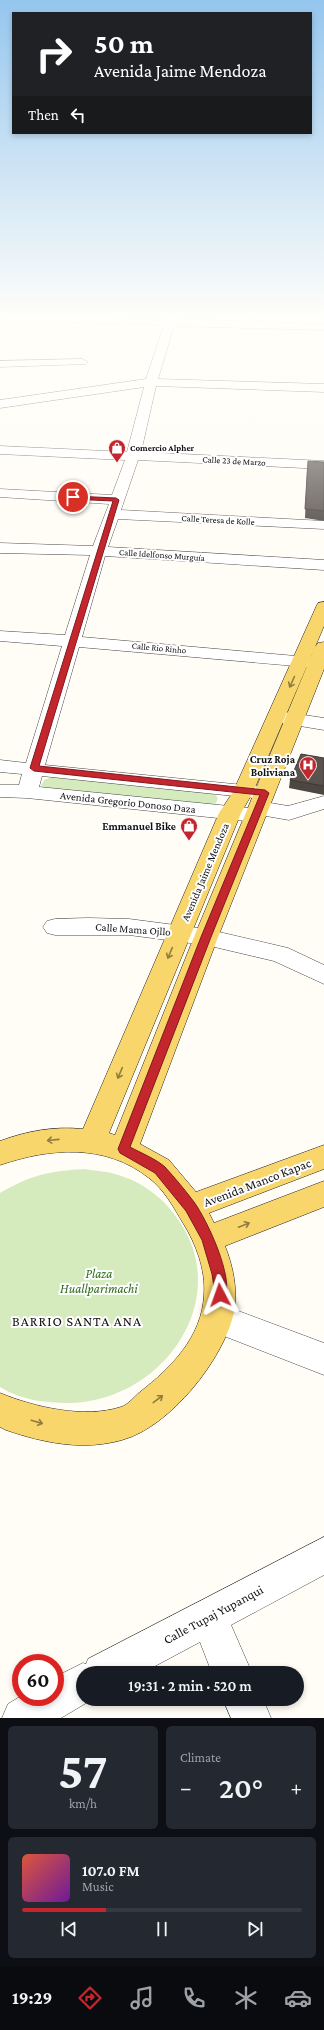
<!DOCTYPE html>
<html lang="en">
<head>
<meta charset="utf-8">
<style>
  :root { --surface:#171b24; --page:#242831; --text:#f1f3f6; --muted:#9ea1a6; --line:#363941; --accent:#c4262e }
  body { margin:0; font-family:"Crimson Pro",serif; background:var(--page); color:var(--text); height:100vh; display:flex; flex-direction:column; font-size:15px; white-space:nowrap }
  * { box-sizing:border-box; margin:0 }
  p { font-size:13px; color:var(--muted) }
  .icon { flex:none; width:22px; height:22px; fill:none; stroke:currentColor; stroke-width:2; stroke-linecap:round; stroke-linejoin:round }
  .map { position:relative; height:1718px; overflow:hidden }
  .drawer { display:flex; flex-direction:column; gap:8px; padding:8px; background:#0d0f14; flex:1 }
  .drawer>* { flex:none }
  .top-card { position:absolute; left:12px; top:12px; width:300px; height:122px; border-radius:0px; box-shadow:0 2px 6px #0003; background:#202124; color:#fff; overflow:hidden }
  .speed { position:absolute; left:12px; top:1654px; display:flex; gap:8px; font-size:20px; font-weight:700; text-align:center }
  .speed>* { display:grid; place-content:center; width:52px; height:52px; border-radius:50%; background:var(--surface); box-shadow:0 2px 6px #0003; line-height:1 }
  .speed .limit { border:6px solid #d22; background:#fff; color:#111 }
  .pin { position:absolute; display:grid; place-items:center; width:34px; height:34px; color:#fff; margin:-17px; border:2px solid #fff; border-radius:50%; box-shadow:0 1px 4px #0007 }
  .me { position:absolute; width:44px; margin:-22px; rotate:356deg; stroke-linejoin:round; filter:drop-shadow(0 0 3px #0008) }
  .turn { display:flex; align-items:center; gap:14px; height:84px; padding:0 16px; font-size:18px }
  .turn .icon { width:52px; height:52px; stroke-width:2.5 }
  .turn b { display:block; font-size:28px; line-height:34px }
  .then { display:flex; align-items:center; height:38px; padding:0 16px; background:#0003; gap:8px; font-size:15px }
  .big { font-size:30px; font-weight:600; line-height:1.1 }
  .drawer .card { flex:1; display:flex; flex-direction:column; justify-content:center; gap:6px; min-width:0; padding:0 14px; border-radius:6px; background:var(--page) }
  .drawer .dial { align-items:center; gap:0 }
  .dial b { font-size:52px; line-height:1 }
  .song { display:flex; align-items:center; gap:12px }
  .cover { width:48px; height:48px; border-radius:6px; background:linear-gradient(135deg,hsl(10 70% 55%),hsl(280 70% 35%)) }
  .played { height:4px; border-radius:2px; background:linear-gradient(90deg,var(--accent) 30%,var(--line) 30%) }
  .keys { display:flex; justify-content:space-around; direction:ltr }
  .heat { display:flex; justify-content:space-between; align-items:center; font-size:22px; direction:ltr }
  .drawer .tiles { flex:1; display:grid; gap:8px; grid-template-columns:1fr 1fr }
  .card:last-child { grid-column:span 2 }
  .trip { position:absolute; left:76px; top:1666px; width:228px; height:40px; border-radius:20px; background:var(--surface); box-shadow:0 2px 6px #0003; font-weight:600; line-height:40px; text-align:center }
  .tab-bar { display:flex; height:64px; justify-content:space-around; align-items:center; background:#090b0e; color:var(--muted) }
  .tab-bar .icon { width:28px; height:28px }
  .tab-bar .on { color:var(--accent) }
  .tab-bar b { font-size:18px; color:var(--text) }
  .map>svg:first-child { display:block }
</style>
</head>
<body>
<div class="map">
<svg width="324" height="1718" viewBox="0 0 324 1718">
  <rect width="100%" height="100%" fill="#fffdf5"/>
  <path fill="#d5ebbd" d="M 56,775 L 213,793 L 218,798 L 216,803 L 210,807 L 47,789 L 41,786 L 44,780 Z
    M 85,1169 C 95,1171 106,1171 115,1174 C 138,1180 160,1195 174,1214 C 238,1295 164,1402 69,1403 C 45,1403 21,1400 0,1387 L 0,1193 C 31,1175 49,1171 85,1169 Z"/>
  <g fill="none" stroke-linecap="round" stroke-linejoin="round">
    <g stroke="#444" stroke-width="1">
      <path id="minor" d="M 0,316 L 166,319 L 167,316 L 177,316 L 176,319 L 324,324 L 324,330 L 174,326 L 158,379 L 324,384 L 324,392 L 156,386 L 141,452 L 324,461 L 324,469 L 138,460 L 121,510 L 324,521 L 324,529 L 118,519 L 108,547 L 324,560 L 324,570 L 105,556 L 82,637 L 318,658 L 324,659 L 324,667 L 318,668 L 79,647 L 45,765 L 263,787 L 270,789 L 273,793 L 270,797 L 263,799 L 42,776 L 39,787 L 249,808 L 252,803 L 259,801 L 288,806 L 324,796 L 324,809 L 289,820 L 266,816 L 263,820 L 256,822 L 27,798 L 0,797 L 0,785 L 19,785 L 22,774 L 0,772 L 0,760 L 26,763 L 62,646 L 0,641 L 0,631 L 65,635 L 90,555 L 0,553 L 0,543 L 93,546 L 109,504 L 0,497 L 0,489 L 112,495 L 125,460 L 0,454 L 0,446 L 127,452 L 144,387 L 0,408 L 0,400 L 146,379 L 164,325 L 1,320 Z
        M 82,359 L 88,362 L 86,364 L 0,367 L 0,361 Z
        M 277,711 L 324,718 L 324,730 L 270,721 L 268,717 L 270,713 Z
        M 88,918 L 129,919 L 206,929 L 288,948 L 324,965 L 324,984 L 274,961 L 206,945 L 129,935 L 55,935 L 47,933 L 43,927 L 47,921 L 55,919 Z
        M 217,1303 L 324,1343 L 324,1375 L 206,1329 L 201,1318 L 206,1307 Z
        M 324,1537 L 324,1575 L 231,1625 L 252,1673 L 212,1673 L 200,1642 L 142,1673 L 83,1673 L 83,1699 L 93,1699 L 61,1718 L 2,1718 L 8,1704 L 21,1696 L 55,1697 L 55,1677 L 83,1663 L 86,1664 L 88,1659 Z
        M 223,1699 L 263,1699 L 271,1718 L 231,1718 Z"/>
    </g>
    <g stroke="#222" stroke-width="1">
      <path id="major" d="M 324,602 L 324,626 L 253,792 L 241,813 L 109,1133 L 115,1135 L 194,937 L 315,647 L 318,643 L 324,642 L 324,669 L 218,937 L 140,1144 L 169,1160 L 196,1192 L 324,1145 L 324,1169 L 209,1213 L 214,1223 L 324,1181 L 324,1207 L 225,1246 C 233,1266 238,1290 234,1312 C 224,1359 170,1427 122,1440 C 83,1451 44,1443 6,1430 L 0,1427 L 0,1393 C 34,1407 84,1419 121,1407 C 128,1405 134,1397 140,1392 C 171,1368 202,1337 204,1295 C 206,1270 196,1244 183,1223 C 174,1208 164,1189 149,1178 C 105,1143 50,1148 0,1165 L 0,1141 C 27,1131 54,1126 83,1129 L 219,813 L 233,792 L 316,607 L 318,603 Z"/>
    </g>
    <use href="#minor" fill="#fff" fill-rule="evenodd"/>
    <use href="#major" fill="#f9d66b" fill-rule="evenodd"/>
  </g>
  <path fill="#4d4742" d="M 324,462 L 324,521 L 305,518 L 307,470 Z
    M 324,758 L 324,795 L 289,788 L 290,780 Z"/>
  <path fill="#5a524d" stroke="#3f3936" d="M 308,461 L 324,462 L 324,511 L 305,509 Z
    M 301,754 L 324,758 L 324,786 L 290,780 Z"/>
  <defs><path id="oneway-shaft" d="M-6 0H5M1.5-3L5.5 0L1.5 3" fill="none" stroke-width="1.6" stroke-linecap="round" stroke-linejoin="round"/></defs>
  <g stroke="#917d42">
    <use href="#oneway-shaft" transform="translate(292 682) rotate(114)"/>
    <use href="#oneway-shaft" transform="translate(170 953) rotate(113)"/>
    <use href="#oneway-shaft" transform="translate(120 1073) rotate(113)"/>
    <use href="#oneway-shaft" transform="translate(53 1140) rotate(174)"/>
    <use href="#oneway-shaft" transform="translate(244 1225) rotate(-21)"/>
    <use href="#oneway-shaft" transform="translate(158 1399) rotate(-37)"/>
    <use href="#oneway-shaft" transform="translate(37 1422) rotate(16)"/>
  </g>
  <linearGradient id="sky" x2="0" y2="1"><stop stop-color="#95c6ee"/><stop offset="0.57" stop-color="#fffefa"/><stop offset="1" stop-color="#fffefa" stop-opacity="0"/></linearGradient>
  <rect width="324" height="557" fill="url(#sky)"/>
  <path fill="#c4262e" stroke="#7f191e" d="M 73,496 L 116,498 L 119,500 L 39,766 L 265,790 L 269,793 L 211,937 L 130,1147 C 141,1153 156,1159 165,1167 C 175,1178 185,1190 194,1202 C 207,1220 234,1277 225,1299 L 220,1301 L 216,1299 L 212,1274 L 202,1240 L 186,1211 L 155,1173 L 120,1153 L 118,1149 L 201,937 L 260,795 L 34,771 L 30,768 L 113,501 L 71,499 L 70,497 Z"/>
  <defs>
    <g id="shop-pin" transform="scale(0.9)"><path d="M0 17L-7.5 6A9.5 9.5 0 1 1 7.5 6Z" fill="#c4262e" stroke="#fff"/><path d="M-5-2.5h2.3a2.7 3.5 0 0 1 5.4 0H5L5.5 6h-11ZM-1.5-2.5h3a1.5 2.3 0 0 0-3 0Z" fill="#fff"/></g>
    <g id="hospital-pin" transform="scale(0.9)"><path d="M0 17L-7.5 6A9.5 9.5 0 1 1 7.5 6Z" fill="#c4262e" stroke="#fff"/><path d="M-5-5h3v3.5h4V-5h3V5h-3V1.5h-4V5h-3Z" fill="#fff"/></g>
  </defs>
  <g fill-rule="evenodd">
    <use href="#shop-pin" x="117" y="448"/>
    <use href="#hospital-pin" x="308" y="765"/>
    <use href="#shop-pin" x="189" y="826"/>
  </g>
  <g text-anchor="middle" stroke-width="4" stroke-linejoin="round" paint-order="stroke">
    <g font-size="9" font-weight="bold" fill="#111" stroke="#fff" text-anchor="start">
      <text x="130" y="451">Comercio Alpher</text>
    </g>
    <g font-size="9" fill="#111" stroke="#fff">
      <text transform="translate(234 461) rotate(3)" y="3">Calle 23 de Marzo</text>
      <text transform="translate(218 520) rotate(3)" y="3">Calle Teresa de Kolle</text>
      <text transform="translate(162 555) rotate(4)" y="3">Calle Idelfonso Murguía</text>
      <text transform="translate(159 648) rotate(5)" y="3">Calle Rio Rinho</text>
    </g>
    <g font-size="11" font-weight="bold" fill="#111" stroke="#fff" text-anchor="end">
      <text x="295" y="763">Cruz Roja<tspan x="295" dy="13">Boliviana</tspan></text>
      <text x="176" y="830">Emmanuel Bike</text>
    </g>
    <g font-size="11" fill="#111" stroke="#fff">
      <text transform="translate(128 802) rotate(6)" y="4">Avenida Gregorio Donoso Daza</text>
      <text transform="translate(205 872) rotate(-67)" y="4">Avenida Jaime Mendoza</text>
      <text transform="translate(133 929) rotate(4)" y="4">Calle Mama Ojllo</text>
    </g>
    <g font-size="13" fill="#111" stroke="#fff">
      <text transform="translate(257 1182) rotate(-21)" y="5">Avenida Manco Kapac</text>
      <text transform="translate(213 1614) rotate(-28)" y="5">Calle Tupaj Yupanqui</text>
    </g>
    <g font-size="13" font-style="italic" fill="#2f6b1f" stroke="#fff">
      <text x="99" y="1278">Plaza<tspan x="99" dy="15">Huallparimachi</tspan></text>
    </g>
    <g font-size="14" letter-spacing="1" fill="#111" stroke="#fff">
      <text x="77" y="1326">BARRIO SANTA ANA</text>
    </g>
  </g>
</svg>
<div class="speed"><div class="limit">60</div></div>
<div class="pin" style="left:73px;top:497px;background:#d93025"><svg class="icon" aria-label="arrive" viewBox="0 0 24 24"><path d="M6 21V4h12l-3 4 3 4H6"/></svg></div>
<svg class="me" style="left:220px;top:1295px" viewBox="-20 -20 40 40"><path d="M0-17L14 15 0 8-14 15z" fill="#c4262e" stroke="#fff" stroke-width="4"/></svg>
<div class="trip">19:31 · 2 min · 520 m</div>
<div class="top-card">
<div class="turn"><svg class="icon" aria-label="right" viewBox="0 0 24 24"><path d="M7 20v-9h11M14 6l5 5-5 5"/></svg><div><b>50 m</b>Avenida Jaime Mendoza</div></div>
<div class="then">Then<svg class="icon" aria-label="left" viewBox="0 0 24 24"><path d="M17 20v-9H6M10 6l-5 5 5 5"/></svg></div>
</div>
</div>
<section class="drawer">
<div class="tiles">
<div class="card dial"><b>57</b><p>km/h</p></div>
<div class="card"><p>Climate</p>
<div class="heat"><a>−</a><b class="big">20°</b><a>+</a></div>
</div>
<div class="card">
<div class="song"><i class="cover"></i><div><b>107.0 FM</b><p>Music</p></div></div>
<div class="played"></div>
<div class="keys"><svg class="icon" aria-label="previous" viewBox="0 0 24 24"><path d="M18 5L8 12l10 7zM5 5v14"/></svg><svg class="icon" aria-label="pause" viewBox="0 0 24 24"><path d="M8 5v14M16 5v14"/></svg><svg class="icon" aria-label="next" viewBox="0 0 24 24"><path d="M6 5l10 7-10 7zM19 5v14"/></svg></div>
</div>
</div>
</section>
<nav class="tab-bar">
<b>19:29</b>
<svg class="icon on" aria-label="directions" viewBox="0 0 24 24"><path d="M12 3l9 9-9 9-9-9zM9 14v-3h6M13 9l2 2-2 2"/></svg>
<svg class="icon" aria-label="music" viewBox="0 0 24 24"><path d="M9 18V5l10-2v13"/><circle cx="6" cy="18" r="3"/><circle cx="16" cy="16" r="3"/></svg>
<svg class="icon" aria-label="phone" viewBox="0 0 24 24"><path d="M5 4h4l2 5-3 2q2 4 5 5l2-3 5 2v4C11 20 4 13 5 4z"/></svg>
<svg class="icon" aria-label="climate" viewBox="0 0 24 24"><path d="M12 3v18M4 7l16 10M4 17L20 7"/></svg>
<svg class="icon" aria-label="car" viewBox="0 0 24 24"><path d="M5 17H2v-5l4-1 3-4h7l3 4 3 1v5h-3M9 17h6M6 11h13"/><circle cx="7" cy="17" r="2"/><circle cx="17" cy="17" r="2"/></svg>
</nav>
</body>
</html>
